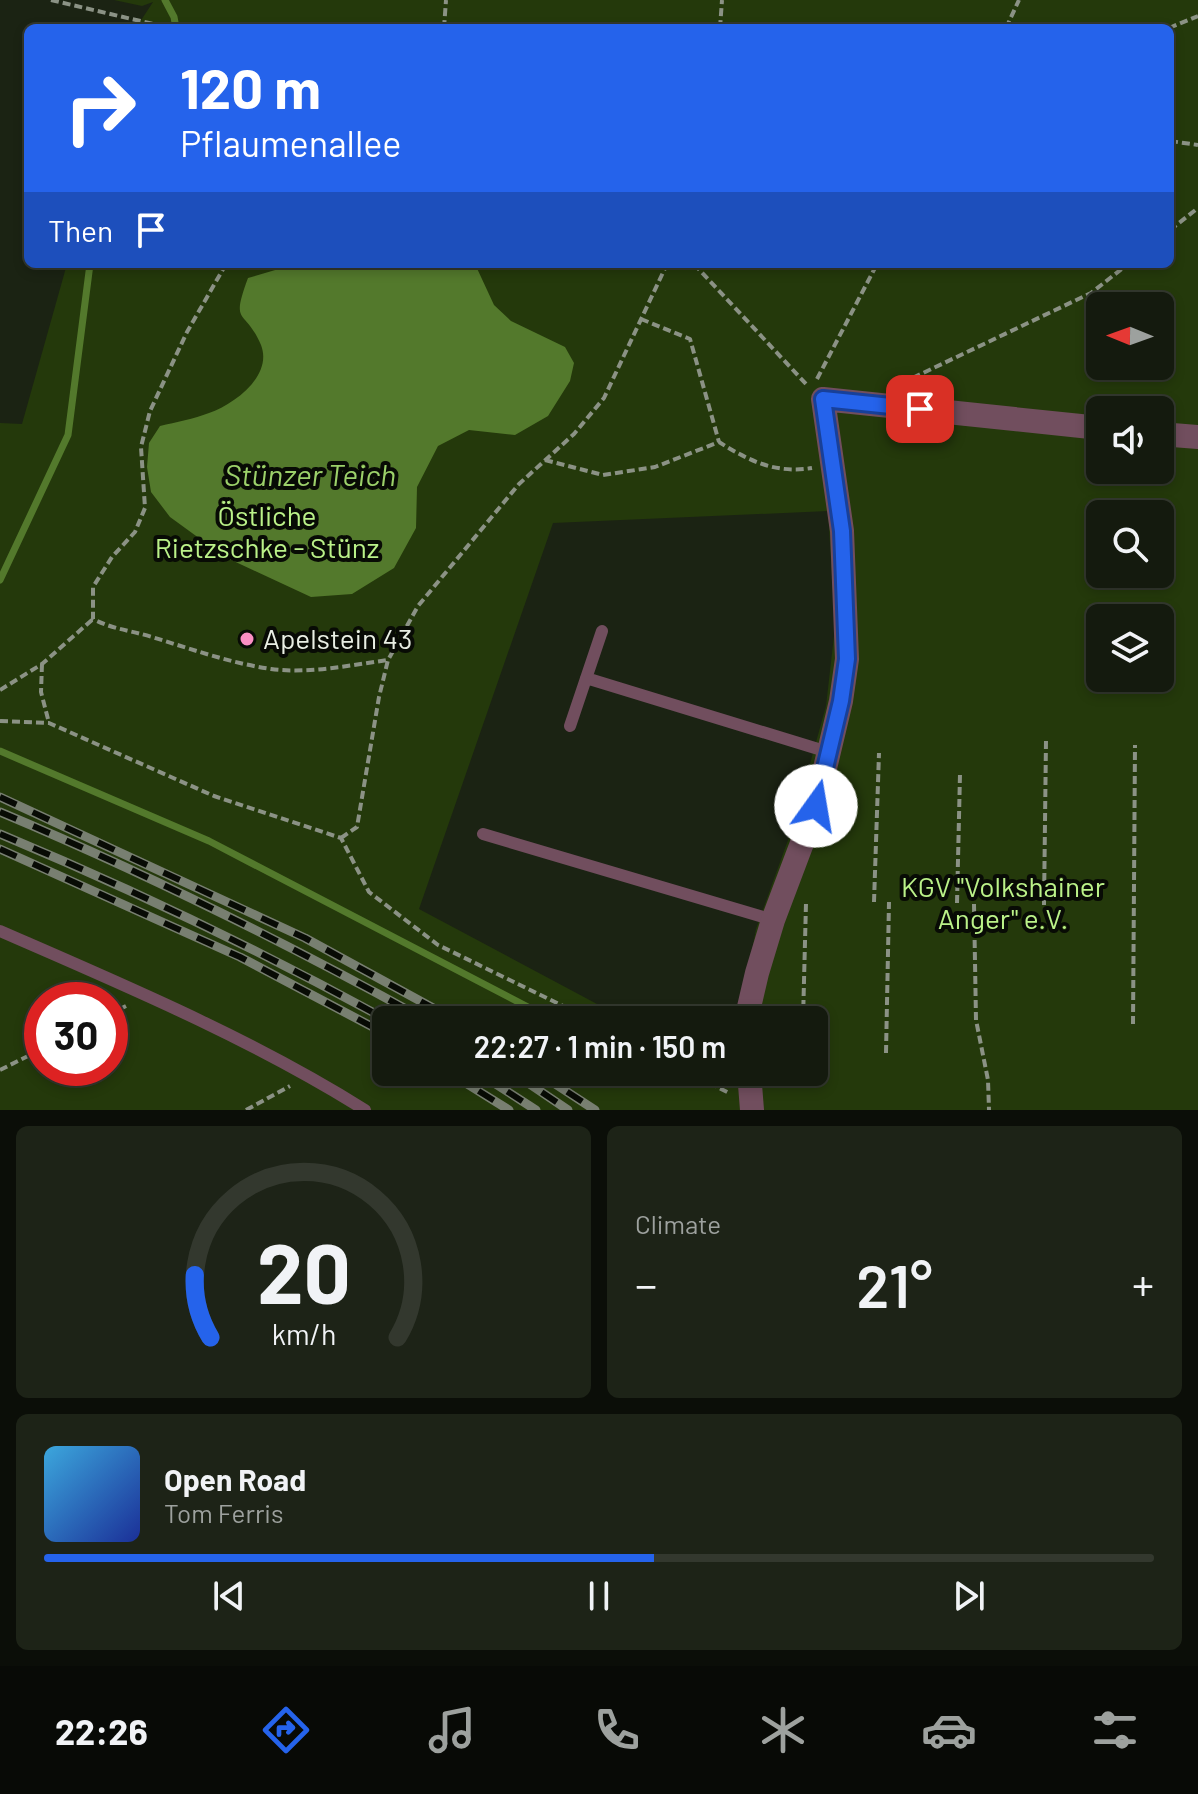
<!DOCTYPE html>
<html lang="en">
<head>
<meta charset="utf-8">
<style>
  :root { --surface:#141a0e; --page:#1d2317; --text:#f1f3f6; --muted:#9da19e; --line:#33382e; --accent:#2563eb }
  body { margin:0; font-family:Barlow,sans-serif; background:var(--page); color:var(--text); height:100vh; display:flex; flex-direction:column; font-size:30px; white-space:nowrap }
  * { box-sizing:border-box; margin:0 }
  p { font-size:26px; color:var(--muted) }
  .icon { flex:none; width:44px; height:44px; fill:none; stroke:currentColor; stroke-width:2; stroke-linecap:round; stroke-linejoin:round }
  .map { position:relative; height:1110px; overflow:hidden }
  .sheet { display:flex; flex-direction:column; gap:16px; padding:16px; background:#0b0e08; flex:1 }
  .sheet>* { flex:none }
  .hud { position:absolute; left:24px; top:24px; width:1150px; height:244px; border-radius:12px; box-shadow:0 4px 12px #0003,0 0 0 2px var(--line); background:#2563eb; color:#fff; overflow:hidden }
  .needle { width:52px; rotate:271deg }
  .fabs { position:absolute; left:1086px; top:292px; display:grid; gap:16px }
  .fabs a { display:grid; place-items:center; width:88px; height:88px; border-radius:12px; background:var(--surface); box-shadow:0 4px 12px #0003,0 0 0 2px var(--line); font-size:40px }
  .speed { position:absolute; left:24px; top:982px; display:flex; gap:16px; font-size:40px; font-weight:700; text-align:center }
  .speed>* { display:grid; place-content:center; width:104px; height:104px; border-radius:50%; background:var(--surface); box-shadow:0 4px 12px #0003,0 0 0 2px var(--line); line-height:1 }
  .speed .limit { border:12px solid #d22; background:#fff; color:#111 }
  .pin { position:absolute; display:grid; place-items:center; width:68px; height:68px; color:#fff; margin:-34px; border-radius:16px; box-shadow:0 4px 12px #0006 }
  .me { position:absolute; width:88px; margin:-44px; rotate:13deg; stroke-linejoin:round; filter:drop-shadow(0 0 6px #0008) }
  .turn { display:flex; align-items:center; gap:28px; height:168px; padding:0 24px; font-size:36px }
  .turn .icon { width:104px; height:104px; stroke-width:2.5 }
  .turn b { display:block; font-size:56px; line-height:68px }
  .then { display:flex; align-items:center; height:76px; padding:0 24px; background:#0003; gap:16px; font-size:30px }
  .big { font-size:60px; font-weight:600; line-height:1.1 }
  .sheet .card { flex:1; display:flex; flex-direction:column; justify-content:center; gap:12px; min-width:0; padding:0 28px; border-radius:12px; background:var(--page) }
  .sheet .dial { align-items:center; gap:0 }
  .dial svg { height:208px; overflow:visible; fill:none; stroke:var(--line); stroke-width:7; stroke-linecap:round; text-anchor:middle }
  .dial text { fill:var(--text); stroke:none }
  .song { display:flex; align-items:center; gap:24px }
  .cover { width:96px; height:96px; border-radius:12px; background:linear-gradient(135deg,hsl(200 70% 55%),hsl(230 70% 35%)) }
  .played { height:8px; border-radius:4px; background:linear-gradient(90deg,var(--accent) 55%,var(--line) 55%) }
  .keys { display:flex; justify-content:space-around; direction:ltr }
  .heat { display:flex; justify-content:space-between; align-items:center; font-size:44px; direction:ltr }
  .sheet .tiles { flex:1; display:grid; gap:16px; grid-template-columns:1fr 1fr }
  .card:last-child { grid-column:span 2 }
  .trip { position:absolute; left:372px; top:1006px; width:456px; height:80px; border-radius:12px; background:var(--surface); box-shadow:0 4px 12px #0003,0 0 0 2px var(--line); font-weight:600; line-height:80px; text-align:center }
  .menu { display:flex; height:128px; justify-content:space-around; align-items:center; background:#080a06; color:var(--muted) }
  .menu .icon { width:56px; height:56px }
  .menu .selected { color:var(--accent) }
  .menu b { font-size:36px; color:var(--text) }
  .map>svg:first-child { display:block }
</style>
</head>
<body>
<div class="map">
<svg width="1198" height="1110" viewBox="0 0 1198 1110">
  <rect width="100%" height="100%" fill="#1b2313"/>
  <path fill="#24390b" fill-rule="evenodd" d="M 114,0 L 1198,0 L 1198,1110 L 0,1110 L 0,423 L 22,424 L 67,264 L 1170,264 L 1170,28 L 136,28 L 153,2 L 142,6 ZM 1100,306 L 1160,306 L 1160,366 L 1100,366 ZM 1100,410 L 1160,410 L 1160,470 L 1100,470 ZM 828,511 L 835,627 L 826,706 L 792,829 L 756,929 L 739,1020 L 814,1020 L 814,1072 L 729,1072 L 728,1074 L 724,1072 L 386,1072 L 386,1020 L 627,1020 L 419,909 L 553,523 ZM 1100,514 L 1160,514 L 1160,574 L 1100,574 ZM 1100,618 L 1160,618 L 1160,678 L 1100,678 ZM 42,1000 L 110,1000 L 110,1068 L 42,1068 Z"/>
  <path fill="#53792c" d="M 324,264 L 475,264 L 494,305 L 511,321 L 565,347 L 574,363 L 570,381 L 548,416 L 515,435 L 469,430 L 438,446 L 417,487 L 416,528 L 394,568 L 352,594 L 311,597 L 225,557 L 170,517 L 151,492 L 147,467 L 149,443 L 160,426 C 176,422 194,419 209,413 C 234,404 273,376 261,345 C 245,307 230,327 248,278 L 282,268 Z"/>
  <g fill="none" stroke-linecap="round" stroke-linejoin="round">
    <path stroke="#53792c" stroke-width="7" d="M 165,0 L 174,17 L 176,28
      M 0,580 L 68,435 L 90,264
      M 0,751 L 209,841 L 553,1020"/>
    <path stroke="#8b9285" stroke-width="4" stroke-dasharray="8 4" stroke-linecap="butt" d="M 51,0 L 170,28
      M 444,28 L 446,0
      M 720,28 L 722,0
      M 1006,28 L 1019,0
      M 1169,28 L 1198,16
      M 1170,141 L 1198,145
      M 1170,230 L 1198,208
      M 226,264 L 187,332 L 150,411 L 141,447 L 145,508 L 135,532 L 112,557 L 93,587 L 93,619 C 115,630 129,630 152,637 C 191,649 230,663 271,669 C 309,674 351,665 388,660
      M 694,264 L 807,385
      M 641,319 L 690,339 L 719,442
      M 817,379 L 877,264
      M 902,383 L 1091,293 L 1128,264
      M 545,460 L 603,475 L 655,467 L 719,442 C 749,461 776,474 812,468
      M 42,664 L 41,692 L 49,723
      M 0,690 L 42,664 L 93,619
      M 0,721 L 49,723 L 214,796 L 341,838 L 369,892 L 438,945 L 592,1020
      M 341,838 L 357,827 L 379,697 L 388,660 L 418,606 L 519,484 L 574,434 L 604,398 L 667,264
      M 874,902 L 879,753
      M 957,903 L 960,774
      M 974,904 L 976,1020 L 988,1080 L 989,1110
      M 1044,905 L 1046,740
      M 110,1014 L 126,1006
      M 803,1020 L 806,903
      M 1133,1024 L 1135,745
      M 886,1053 L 889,902
      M 0,1070 L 42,1049
      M 688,1072 L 729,1093
      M 801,1082 L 802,1072
      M 246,1110 L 290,1086"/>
    <path stroke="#714e5e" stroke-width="12" d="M 586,678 L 828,752
      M 570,726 L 602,631
      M 483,834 L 773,920
      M 0,931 C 124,985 250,1038 365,1110"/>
    <path stroke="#714e5e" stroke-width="24" d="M 1160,434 L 1198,437
      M 746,1020 L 757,973 L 773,920 L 816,806 L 841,701 L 847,659 L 842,531 L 823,399 L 1100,428
      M 749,1072 L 752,1110"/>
    <g stroke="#787f71" stroke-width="9">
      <path id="rail" d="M 0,797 L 305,938 L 455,1020
        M 0,812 C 146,873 288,944 426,1020
        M 0,834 C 132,889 261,951 387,1020
        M 0,849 L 240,957 L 386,1034
        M 448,1072 L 509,1110
        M 477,1072 L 536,1110
        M 512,1072 L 568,1110
        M 537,1072 L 595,1110"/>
    </g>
    <use href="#rail" stroke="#080b05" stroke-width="6" stroke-dasharray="18" stroke-linecap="butt"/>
  </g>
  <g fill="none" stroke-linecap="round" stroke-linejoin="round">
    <g stroke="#184099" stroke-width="20">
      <path id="route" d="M 816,806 L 841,701 L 847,659 L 842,531 L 823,399 L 920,409"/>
    </g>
    <use href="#route" stroke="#2563eb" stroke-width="14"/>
  </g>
  <circle fill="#fb8fc3" stroke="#080b05" stroke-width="3" cx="247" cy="639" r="8"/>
  <g text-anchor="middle" stroke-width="8" stroke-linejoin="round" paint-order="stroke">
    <g font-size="28" fill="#bbf289" stroke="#080b05">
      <text x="267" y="526">Östliche<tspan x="267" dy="32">Rietzschke - Stünz</tspan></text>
      <text x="1003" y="897">KGV "Volkshainer<tspan x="1003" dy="32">Anger" e.V.</tspan></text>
    </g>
    <g font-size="28" fill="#e9efe4" stroke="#080b05" text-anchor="start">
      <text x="263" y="649">Apelstein 43</text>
    </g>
    <g font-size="30" font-style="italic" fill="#9cd16a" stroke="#080b05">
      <text x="310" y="486">Stünzer Teich</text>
    </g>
  </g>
</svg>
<div class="fabs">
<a><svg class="needle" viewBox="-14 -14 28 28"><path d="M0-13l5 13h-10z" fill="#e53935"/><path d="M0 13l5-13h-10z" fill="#9da19e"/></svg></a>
<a><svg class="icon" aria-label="sound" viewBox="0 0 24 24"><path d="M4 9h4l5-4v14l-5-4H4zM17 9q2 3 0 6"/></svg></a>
<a><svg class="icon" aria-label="search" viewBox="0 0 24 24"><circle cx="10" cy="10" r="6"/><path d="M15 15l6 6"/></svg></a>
<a><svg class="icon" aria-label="layers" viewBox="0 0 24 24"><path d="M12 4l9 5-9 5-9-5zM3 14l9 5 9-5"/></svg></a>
</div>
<div class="speed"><div class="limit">30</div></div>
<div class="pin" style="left:920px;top:409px;background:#d93025"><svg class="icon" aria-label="arrive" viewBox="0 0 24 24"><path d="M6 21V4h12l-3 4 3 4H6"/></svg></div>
<svg class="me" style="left:816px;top:806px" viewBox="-20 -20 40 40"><circle r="19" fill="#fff"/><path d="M0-13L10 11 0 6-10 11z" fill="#2563eb"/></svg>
<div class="trip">22:27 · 1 min · 150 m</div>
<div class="hud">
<div class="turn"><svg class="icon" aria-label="right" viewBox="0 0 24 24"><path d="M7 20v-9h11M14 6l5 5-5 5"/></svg><div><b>120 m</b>Pflaumenallee</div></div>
<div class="then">Then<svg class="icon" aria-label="arrive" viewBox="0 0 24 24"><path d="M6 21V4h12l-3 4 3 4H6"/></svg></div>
</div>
</div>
<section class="sheet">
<div class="tiles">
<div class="card dial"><svg viewBox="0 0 100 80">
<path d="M14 69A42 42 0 1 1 86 69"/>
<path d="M14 69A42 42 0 0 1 8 45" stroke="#2563eb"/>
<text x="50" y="56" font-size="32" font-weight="700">20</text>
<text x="50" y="72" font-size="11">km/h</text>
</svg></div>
<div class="card"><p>Climate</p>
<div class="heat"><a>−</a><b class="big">21°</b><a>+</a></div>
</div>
<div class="card">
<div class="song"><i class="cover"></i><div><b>Open Road</b><p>Tom Ferris</p></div></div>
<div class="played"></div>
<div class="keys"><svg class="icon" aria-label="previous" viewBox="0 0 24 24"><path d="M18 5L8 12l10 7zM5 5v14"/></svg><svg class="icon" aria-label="pause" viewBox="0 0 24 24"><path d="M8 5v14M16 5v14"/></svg><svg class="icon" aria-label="next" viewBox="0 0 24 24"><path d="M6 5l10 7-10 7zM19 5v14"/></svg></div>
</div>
</div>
</section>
<nav class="menu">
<b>22:26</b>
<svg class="icon selected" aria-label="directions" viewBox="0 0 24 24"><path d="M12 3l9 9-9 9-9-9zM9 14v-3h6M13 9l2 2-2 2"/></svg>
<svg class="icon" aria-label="music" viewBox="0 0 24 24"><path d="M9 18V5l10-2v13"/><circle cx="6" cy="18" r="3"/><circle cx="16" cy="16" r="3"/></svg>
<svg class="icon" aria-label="phone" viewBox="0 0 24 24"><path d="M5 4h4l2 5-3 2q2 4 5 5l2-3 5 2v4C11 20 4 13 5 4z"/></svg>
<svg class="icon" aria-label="climate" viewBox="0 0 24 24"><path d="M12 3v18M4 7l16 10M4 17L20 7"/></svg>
<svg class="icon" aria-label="car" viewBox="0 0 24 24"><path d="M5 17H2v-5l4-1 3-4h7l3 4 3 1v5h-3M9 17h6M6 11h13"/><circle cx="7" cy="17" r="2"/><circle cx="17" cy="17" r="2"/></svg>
<svg class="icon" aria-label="filters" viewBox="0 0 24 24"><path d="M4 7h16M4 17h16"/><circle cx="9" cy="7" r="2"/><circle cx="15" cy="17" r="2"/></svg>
</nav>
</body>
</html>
